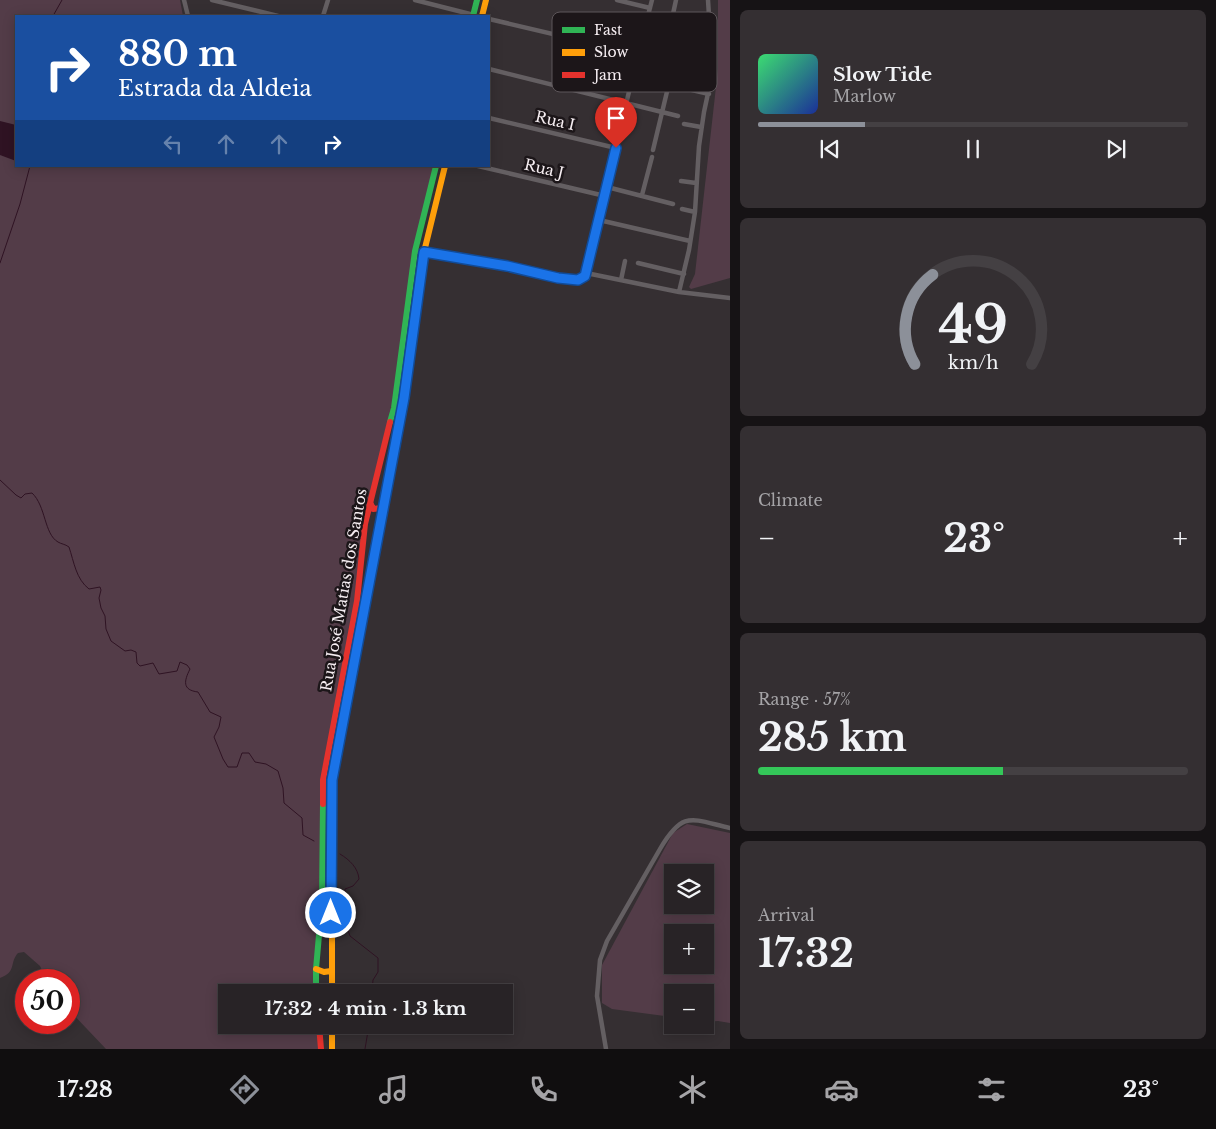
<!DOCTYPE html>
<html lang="en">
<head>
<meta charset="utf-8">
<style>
  :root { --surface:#282326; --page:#342f32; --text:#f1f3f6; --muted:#a5a4a7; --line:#444043; --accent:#8c9099 }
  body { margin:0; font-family:"Libre Baskerville",serif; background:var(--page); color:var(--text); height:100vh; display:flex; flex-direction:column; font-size:19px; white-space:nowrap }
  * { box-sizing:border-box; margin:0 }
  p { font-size:16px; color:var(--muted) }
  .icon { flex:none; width:28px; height:28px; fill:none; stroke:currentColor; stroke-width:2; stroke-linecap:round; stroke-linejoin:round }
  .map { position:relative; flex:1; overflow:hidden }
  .details { display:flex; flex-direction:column; gap:10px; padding:10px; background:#161315; width:486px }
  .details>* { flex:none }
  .top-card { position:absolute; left:15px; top:15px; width:475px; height:152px; border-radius:0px; box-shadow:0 2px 12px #0003,0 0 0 1px var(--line); background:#1a4fa0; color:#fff; overflow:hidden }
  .buttons { position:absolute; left:664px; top:864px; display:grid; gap:10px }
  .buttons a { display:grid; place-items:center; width:50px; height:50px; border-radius:0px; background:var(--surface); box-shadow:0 2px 12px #0003,0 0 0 1px var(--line); font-size:25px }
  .speed { position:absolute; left:15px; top:969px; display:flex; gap:10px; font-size:25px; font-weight:700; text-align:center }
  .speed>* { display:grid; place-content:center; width:65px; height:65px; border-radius:50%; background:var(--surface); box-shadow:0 2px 12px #0003,0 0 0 1px var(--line); line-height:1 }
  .speed .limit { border:8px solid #d22; background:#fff; color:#111 }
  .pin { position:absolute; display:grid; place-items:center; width:42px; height:42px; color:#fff; margin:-51px -21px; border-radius:50% 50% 50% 0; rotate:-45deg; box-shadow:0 0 5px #0007 }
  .pin .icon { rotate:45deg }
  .me { position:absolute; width:55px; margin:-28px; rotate:0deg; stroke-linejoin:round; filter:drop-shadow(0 0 4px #0008) }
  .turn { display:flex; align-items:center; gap:18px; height:105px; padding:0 20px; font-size:22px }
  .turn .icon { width:65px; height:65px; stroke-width:2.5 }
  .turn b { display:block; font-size:35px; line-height:42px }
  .lanes { display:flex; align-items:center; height:48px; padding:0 20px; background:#0003; justify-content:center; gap:25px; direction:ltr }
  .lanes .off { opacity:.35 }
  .big { font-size:38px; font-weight:800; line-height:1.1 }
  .details .widget { flex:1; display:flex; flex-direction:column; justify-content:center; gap:8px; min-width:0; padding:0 18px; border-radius:8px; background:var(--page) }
  .details .dial { align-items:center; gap:0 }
  .dial svg { height:130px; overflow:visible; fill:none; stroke:var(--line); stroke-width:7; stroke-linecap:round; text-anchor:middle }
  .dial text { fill:var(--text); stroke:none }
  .song { display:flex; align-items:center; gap:15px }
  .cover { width:60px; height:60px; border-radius:8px; background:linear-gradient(135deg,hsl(140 70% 55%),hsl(230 70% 35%)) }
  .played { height:5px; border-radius:2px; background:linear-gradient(90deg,var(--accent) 25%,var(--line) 25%) }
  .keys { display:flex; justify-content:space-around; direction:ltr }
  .heat { display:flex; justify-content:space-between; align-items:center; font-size:28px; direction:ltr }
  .charge { height:8px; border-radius:4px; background:linear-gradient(90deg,#34c759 57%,var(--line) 0) }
  .trip { position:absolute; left:218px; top:984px; width:295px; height:50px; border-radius:0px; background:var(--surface); box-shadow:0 2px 12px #0003,0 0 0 1px var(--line); font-weight:800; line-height:50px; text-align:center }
  .tabs { display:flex; height:80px; justify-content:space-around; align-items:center; background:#100e0f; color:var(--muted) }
  .tabs .icon { width:35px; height:35px }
  .tabs .on { color:var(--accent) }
  .tabs b { font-size:22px; color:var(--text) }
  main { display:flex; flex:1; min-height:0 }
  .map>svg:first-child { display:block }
</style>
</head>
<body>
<main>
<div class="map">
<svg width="730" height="1049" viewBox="0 0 730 1049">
  <rect width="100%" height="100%" fill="#352f32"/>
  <path fill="#533c48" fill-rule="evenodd" d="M 0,0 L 180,0 L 183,16 L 16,16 L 16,166 L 436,166 L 415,251 L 399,379 L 370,502 L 360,576 L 323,780 L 316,992 L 226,992 L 226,1025 L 319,1025 L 321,1049 L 106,1049 L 69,1010 L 69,980 L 47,980 L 40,966 L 24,952 L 18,953 C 9,963 17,972 0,978 Z
    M 718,0 L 730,0 L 730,278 L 691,289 L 689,287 L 695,274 L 718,69 Z
    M 687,824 L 730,833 L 730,1023 L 718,1021 L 705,1022 L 705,992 L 672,992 L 672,1017 L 612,1009 L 602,1003 L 602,965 L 673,833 ZM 672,872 L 705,872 L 705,905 L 672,905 ZM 672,932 L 705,932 L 705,965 L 672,965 Z"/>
  <path fill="#2f1323" d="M 0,121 L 16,125 L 16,161 L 0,155 Z"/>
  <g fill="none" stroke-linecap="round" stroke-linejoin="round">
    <path stroke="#2f1323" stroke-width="1" d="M 53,16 L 62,0
      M 0,263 L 20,204 L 30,166
      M 0,480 L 16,495 L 21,498 L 25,494 L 32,493 C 46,506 44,534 58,542 C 61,544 65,544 69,547 C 74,562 76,579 89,589 L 100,587 L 101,590 L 99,598 L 101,608 L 105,616 L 106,629 L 111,641 L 125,651 L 131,650 L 136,652 L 137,663 L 140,666 L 153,663 L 159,674 L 177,671 L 180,662 L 187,665 L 190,669 C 184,681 182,690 198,692 L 210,712 L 221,717 L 219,727 L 214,737 L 223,759 L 228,767 L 237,767 L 242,753 L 249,753 L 255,762 L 266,764 L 278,771 L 283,788 L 284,803 L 302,818 L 303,835 L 314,841
      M 340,854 C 350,860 358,868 359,879 L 353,886 L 345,889 L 346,924 L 350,936 L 378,958 L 378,972 L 373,980 L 372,992
      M 365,1049 L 369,1025"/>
    <path stroke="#645f62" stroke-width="4.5" d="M 184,0 L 188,16
      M 212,0 L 278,16
      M 415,0 L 474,15
      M 617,0 L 650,8
      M 673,14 L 676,0
      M 323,16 L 328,0
      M 489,19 L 638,54 L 711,74
      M 660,60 L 666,38
      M 489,69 L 678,116
      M 692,90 L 709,94
      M 489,118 L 616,148
      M 684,124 L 701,127
      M 653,150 L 671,75
      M 478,166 L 605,196
      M 681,181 L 696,183
      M 607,187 L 673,204
      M 642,195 L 652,157
      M 682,209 L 695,212
      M 599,220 L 690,241
      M 415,251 L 448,258 L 507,266 L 566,279 L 578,280 L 591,274 L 679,292 L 689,250 L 695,212 L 699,146 L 704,112 L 710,84 L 711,47 L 708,0
      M 638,263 L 684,274
      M 585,276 L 638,54 L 652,0
      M 621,280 L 625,261
      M 679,292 L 730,298
      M 606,1049 L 597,996 L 600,960 L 607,941 L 660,849 C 683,810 691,819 730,828"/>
    <path stroke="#30b455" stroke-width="6" d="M 473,16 L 477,0
      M 390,422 L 394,408 L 415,251 L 436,166
      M 361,630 L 405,398 L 421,272
      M 316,988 L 324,986 L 332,987
      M 316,992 L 316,969 L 322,901 L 323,804"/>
    <path stroke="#ff9f0a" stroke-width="6" d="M 482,16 L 486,0
      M 421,272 L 424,252 L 445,166
      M 316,969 L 324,972 L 331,971
      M 332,992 L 332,780 L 361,630
      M 332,1025 L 332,1049"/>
    <path stroke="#e5322d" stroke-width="6" d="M 370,502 L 373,509 L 382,508 L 384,505
      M 323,804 L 323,780 L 357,601 L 365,524 L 390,422
      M 319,1025 L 321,1049"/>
  </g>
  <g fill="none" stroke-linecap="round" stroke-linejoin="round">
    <g stroke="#114b97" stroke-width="12">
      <path id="route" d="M 331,913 L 332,780 L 404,398 L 424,252 L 507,266 L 558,278 L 578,280 L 585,276 L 616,148"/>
    </g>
    <use href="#route" stroke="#1a73e8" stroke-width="9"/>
  </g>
  <g text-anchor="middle" stroke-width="5" stroke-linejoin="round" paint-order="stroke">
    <g font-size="15" fill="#f5edf1" stroke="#1c1619">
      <text transform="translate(555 121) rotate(13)" y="5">Rua I</text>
      <text transform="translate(544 169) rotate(13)" y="5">Rua J</text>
      <text transform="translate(344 590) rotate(-80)" y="5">Rua José Matias dos Santos</text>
    </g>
  </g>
  <rect x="552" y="12" width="165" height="80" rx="8" fill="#1c1619" stroke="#5d565a" stroke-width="1"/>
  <rect x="562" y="27" width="23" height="6" fill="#30b455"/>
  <rect x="562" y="49" width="23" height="7" fill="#ff9f0a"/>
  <rect x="562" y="72" width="23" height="6" fill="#e5322d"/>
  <g font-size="14" fill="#f5edf1">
    <text x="594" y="35">Fast</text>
    <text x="594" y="57">Slow</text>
    <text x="594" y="80">Jam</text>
  </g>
</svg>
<div class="buttons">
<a><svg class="icon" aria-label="layers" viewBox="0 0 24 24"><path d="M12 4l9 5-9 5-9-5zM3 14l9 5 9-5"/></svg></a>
<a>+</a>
<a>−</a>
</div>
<div class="speed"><div class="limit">50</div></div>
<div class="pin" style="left:616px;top:148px;background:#d93025"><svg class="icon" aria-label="arrive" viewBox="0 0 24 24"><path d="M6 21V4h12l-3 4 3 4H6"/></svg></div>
<svg class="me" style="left:331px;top:913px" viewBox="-20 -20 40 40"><circle r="17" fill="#1a73e8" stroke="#fff" stroke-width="3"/><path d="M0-11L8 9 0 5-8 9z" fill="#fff"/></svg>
<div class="trip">17:32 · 4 min · 1.3 km</div>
<div class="top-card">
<div class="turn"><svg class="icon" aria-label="right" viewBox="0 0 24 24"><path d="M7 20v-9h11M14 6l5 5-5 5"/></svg><div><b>880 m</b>Estrada da Aldeia</div></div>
<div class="lanes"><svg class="icon off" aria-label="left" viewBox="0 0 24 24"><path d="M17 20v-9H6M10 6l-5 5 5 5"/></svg><svg class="icon off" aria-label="ahead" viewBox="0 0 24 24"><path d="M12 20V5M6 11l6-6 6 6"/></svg><svg class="icon off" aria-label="ahead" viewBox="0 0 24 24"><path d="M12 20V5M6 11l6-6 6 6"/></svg><svg class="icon" aria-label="right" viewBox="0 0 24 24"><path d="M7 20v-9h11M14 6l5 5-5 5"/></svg></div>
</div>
</div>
<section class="details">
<div class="widget">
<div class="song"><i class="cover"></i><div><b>Slow Tide</b><p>Marlow</p></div></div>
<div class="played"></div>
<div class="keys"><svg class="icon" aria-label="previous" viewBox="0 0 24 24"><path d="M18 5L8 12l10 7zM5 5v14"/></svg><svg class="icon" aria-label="pause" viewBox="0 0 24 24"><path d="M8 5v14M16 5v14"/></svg><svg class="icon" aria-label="next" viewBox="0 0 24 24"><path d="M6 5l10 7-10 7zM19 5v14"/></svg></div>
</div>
<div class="widget dial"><svg viewBox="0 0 100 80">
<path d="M14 69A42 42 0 1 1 86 69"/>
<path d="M14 69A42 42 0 0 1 25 14" stroke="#8c9099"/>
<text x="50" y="56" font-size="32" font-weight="700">49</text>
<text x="50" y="72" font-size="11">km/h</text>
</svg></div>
<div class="widget"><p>Climate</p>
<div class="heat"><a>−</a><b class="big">23°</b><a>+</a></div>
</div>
<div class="widget"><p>Range · 57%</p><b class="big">285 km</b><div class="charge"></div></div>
<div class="widget"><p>Arrival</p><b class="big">17:32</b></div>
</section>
</main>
<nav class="tabs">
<b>17:28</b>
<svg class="icon on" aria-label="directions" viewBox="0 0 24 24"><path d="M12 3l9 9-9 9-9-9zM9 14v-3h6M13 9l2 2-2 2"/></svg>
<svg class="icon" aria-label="music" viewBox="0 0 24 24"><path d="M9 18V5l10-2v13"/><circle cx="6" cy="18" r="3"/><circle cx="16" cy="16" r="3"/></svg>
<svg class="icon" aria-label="phone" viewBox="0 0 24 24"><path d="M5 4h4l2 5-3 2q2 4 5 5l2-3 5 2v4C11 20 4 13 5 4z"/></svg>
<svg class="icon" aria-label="climate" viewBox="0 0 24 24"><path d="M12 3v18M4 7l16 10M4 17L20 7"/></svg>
<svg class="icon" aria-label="car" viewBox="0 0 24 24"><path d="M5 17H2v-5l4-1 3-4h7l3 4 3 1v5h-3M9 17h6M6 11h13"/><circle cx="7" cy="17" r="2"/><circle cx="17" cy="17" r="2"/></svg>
<svg class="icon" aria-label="filters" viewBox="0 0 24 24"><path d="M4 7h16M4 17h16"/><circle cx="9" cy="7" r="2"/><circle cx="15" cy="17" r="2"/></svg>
<b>23°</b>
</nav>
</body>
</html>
